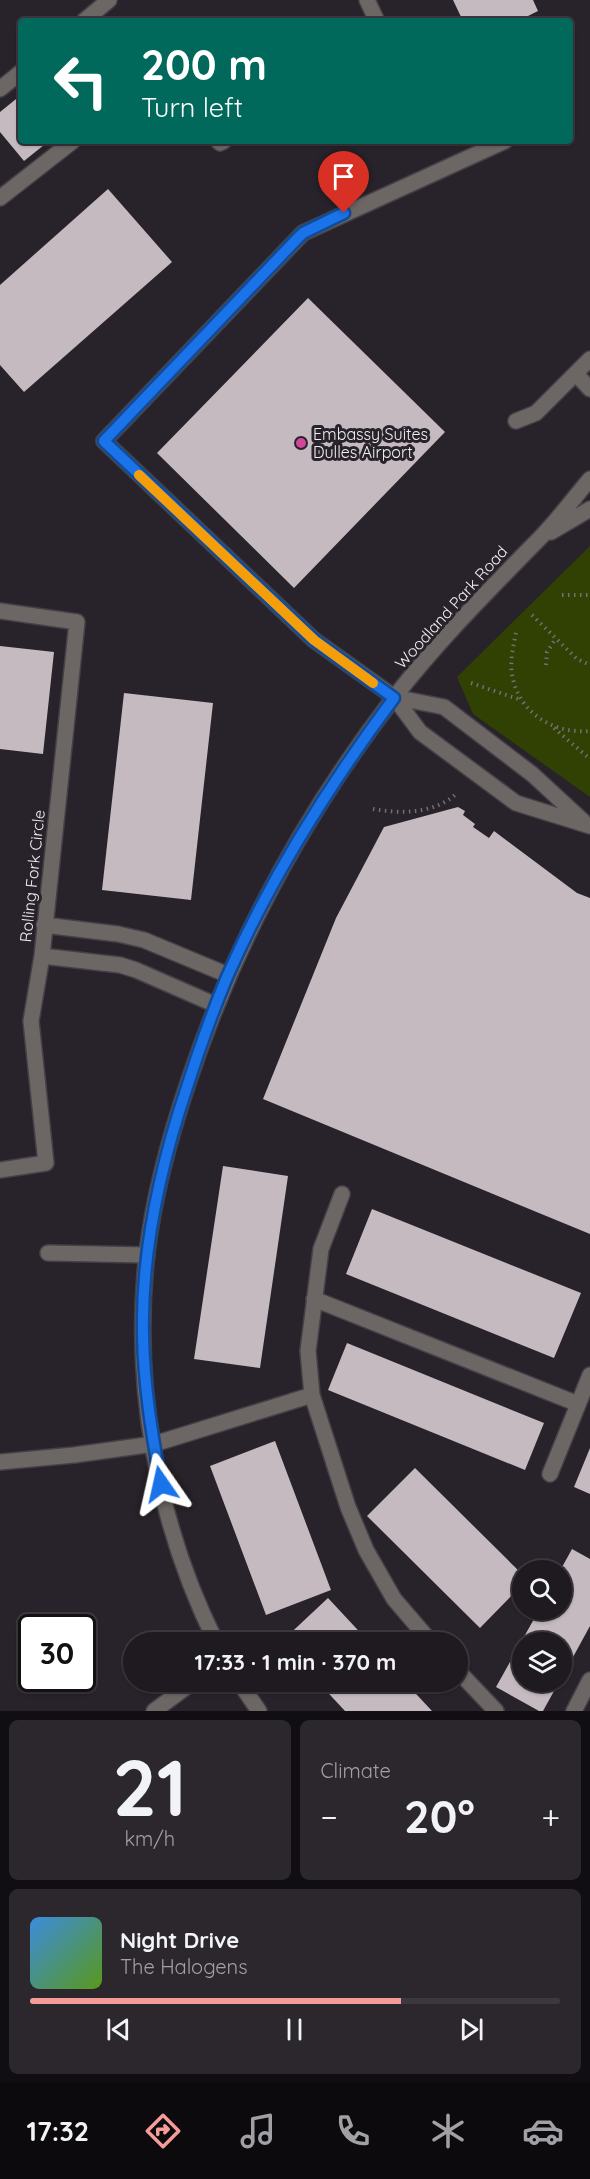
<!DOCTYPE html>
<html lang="en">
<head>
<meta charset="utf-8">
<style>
  :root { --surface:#1e1a20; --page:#2b272d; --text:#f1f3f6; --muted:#a1a1a5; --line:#3c383e; --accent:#f59b99 }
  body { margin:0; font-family:Quicksand,sans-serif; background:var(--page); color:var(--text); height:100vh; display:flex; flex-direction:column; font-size:22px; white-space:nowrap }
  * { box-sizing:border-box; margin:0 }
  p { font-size:20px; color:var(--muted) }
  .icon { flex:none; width:33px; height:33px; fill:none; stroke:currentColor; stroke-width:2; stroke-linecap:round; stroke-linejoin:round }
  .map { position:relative; height:1711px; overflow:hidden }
  .sheet { display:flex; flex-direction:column; gap:9px; padding:9px; background:#100e12; flex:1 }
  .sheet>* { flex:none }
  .banner { position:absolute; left:18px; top:18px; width:555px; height:126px; border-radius:6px; box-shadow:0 2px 4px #0004,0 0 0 2px var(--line); background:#00695c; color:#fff; overflow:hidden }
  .buttons { position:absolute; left:512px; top:1560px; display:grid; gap:12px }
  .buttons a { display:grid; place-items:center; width:60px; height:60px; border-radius:50%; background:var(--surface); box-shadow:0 2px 4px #0004,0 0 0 2px var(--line); font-size:30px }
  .speed { position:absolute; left:18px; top:1614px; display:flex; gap:12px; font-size:30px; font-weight:700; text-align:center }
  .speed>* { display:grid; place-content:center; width:78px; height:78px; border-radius:50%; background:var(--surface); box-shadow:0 2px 4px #0004,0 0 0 2px var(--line); line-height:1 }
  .speed .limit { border:3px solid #111; border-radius:9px; background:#fff; color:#111 }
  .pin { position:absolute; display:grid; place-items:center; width:51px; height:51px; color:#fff; margin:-62px -26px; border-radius:50% 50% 50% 0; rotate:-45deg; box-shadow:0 0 6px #0007 }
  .pin .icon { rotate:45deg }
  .me { position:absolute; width:66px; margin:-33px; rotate:349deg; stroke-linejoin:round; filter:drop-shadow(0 0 4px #0008) }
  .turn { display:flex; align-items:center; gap:21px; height:126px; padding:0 24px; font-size:27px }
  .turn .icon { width:78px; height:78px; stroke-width:2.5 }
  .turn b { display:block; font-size:42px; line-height:51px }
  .big { font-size:45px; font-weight:700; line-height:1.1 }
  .sheet .tile { flex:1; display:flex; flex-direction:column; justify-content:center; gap:9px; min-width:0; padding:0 21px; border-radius:9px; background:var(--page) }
  .sheet .dial { align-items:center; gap:0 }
  .dial b { font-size:78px; line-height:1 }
  .song { display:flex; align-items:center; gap:18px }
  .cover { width:72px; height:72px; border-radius:9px; background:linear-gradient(135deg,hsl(210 70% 55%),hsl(90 70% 35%)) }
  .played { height:6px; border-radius:3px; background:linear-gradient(90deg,var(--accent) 70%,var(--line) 70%) }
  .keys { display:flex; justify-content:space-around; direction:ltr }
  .heat { display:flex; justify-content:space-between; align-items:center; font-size:33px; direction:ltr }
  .sheet .tiles { flex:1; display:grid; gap:9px; grid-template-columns:1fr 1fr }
  .tile:last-child { grid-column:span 2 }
  .trip { position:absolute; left:123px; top:1632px; width:345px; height:60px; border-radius:30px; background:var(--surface); box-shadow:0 2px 4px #0004,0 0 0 2px var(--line); font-weight:700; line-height:60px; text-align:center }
  .tabs { display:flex; height:96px; justify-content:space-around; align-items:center; background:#0c0a0d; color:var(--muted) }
  .tabs .icon { width:42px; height:42px }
  .tabs .on { color:var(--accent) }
  .tabs b { font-size:27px; color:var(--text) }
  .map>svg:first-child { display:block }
</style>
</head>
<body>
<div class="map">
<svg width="590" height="1711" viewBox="0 0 590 1711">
  <rect width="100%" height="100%" fill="#28232a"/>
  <path fill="#314003" d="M 590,546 L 590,797 L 473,714 L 457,677 Z"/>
  <path fill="#c5babf" d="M 453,0 L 533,0 L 538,11 L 528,16 L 530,21 L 463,21 Z
    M 21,95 L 21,141 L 49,141 L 24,161 L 0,132 L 0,112 Z
    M 108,189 L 172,262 L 24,392 L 0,365 L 0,285 Z
    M 308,298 L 445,432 L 294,588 L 157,453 Z
    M 0,646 L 54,652 L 43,754 L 0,749 Z
    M 124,693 L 213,703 L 191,900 L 102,890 Z
    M 458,807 L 465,811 L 463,815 L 475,824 L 473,827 L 489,838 L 494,831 L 577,893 L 590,898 L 590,1234 L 263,1099 L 336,918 L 384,827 Z
    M 223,1166 L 288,1176 L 260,1368 L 194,1359 Z
    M 372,1209 L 581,1293 L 554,1358 L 346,1274 Z
    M 347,1343 L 544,1423 L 525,1470 L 328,1390 Z
    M 275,1441 L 331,1590 L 266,1615 L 210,1466 Z
    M 590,1448 L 590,1494 L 574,1487 Z
    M 415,1468 L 522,1574 L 522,1585 L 480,1628 L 367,1516 Z
    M 572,1549 L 590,1559 L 590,1626 L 561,1679 L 561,1642 L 522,1642 L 522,1682 L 559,1682 L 543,1711 L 539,1711 L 496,1687 L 539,1610 L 561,1610 L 561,1569 Z
    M 328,1598 L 369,1642 L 281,1642 Z
    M 318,1682 L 405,1682 L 432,1711 L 345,1711 Z"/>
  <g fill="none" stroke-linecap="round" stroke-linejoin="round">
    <g stroke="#444046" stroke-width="18">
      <path id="lane" d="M 505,141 L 303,233 L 104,441 L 314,640 L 394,697 L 420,732 L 516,803 L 590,826
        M 576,374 L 590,389
        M 516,421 L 536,413 L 590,359
        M 394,697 L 444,707 L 532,774 L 583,821
        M 48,1253 L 147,1255
        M 0,1462 L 74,1455 L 154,1444
        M 154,1711 L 193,1682"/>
    </g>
    <g stroke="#444046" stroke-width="18">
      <path id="street" d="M 367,0 L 377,21
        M 84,21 L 109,0
        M 0,89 L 21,72
        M 218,141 L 220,143 L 224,141
        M 0,198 L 73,141
        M 551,532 L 590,509
        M 0,611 L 77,622 L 42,956 L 31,1021 L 46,1163 L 0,1170
        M 44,925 L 118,934 L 144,940 L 228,975
        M 42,956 L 120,965 L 136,970 L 216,1005
        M 342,1194 L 321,1249 L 308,1351 L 312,1395 L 348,1507 L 366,1550 L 394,1599 L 431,1642
        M 314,1299 L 578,1404
        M 154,1444 L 312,1395
        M 550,1474 L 590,1375
        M 216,1642 C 157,1524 132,1384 147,1253 C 154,1194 170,1136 189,1080 C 235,943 304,815 393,699 C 437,642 488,591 539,539 C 557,521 573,499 590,479
        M 458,1671 L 496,1711
        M 239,1682 L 259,1711
        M 574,1711 L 590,1680"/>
    </g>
    <path stroke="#736f75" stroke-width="4" stroke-dasharray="1.5 4.5" stroke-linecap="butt" d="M 562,595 L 590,595
      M 532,615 L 577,659 L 590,665
      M 516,633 C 513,648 509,664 513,679 C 521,715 556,734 590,731
      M 546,665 L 547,652 L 556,638
      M 471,683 L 521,700
      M 554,728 L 590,759
      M 373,809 C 402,814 435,814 457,793"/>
    <use href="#lane" stroke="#6c6765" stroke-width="15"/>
    <use href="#street" stroke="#6c6765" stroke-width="15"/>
  </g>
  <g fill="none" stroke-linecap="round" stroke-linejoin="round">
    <g stroke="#114b97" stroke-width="15">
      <path id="route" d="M 161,1484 C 152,1435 144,1386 143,1336 C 141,1251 160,1167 187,1087 C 199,1050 212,1013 227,977 C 271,877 329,785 394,698 L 314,640 L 104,441 L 296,240 L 303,233 L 344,213"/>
    </g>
    <use href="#route" stroke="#1a73e8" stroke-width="10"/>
    <path stroke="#f59e0b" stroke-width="10" d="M 139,475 L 314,640 L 373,683"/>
  </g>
  <circle fill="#d1479c" stroke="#28232a" stroke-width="2" cx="301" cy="443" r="6"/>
  <g text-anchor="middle" stroke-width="6" stroke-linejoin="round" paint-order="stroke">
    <g font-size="16" fill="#f2eff4" stroke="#28232a" text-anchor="start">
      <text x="313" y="440">Embassy Suites<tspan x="313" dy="18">Dulles Airport</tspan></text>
    </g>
    <g font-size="16" fill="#f2eff4" stroke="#28232a">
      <text transform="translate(451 607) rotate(-48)" y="6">Woodland Park Road</text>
      <text transform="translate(32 876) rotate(-84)" y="6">Rolling Fork Circle</text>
    </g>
  </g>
</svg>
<div class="buttons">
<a><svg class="icon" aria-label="search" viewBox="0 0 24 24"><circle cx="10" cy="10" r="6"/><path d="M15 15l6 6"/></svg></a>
<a><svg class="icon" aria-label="layers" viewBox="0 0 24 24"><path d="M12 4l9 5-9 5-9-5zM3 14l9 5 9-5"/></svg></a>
</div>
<div class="speed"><div class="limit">30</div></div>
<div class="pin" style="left:344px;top:213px;background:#d93025"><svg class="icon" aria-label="arrive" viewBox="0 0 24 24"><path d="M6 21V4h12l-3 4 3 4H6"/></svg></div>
<svg class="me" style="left:161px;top:1484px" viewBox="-20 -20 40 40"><path d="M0-17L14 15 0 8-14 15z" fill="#1a73e8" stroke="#fff" stroke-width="4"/></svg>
<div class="trip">17:33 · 1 min · 370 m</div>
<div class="banner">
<div class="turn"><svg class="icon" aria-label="left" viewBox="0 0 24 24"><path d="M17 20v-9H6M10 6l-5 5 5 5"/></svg><div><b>200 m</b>Turn left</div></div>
</div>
</div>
<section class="sheet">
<div class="tiles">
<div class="tile dial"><b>21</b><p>km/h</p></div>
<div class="tile"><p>Climate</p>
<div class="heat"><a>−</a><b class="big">20°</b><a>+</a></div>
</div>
<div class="tile">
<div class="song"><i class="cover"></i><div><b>Night Drive</b><p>The Halogens</p></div></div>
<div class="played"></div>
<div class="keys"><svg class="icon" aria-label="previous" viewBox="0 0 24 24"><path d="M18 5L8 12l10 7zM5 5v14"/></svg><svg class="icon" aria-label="pause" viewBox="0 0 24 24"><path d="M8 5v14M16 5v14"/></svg><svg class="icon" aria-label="next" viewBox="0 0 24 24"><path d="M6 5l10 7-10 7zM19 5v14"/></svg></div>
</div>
</div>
</section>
<nav class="tabs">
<b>17:32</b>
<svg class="icon on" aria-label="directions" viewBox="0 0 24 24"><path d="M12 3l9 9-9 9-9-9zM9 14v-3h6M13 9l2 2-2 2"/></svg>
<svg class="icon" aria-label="music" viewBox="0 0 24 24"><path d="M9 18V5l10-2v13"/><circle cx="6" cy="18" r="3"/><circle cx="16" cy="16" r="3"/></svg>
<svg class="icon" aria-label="phone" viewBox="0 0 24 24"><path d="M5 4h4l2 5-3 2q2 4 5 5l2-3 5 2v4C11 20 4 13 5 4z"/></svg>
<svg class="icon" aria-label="climate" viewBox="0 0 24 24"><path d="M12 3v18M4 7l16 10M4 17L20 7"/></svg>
<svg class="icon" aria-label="car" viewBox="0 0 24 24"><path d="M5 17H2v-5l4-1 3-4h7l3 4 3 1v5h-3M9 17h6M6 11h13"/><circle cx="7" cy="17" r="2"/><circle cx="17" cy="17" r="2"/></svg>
</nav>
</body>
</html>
